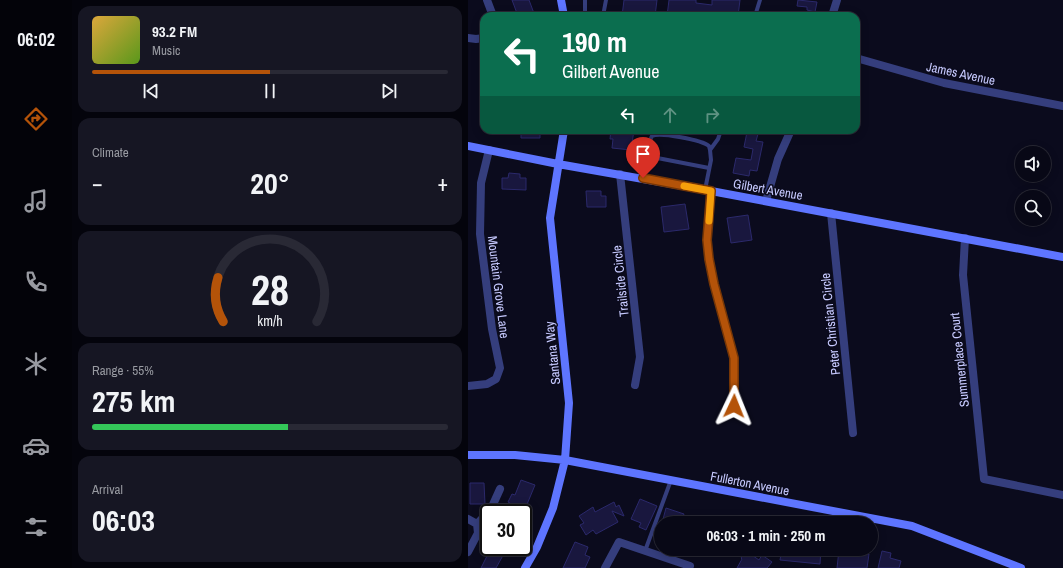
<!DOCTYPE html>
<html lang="en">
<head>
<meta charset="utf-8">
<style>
  :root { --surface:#080816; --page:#161623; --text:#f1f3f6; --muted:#989aa1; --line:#292935; --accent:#b45309 }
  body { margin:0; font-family:"Archivo Narrow",sans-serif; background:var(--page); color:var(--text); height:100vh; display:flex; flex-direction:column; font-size:15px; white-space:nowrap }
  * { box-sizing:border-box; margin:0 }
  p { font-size:13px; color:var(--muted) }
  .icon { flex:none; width:22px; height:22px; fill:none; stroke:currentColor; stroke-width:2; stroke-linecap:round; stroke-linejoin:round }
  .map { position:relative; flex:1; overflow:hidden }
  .panel { display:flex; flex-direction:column; gap:6px; padding:6px; background:#04040c; width:396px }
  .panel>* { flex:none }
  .banner { position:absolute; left:12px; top:12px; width:380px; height:122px; border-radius:12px; box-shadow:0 2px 10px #0003,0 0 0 1px var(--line); background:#0b6e4f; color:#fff; overflow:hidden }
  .fabs { position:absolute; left:547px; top:146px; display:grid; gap:8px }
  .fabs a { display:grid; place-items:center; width:36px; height:36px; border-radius:50%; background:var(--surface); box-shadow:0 2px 10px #0003,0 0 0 1px var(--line); font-size:20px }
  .speed { position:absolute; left:12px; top:504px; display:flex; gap:8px; font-size:20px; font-weight:700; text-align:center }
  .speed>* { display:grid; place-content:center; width:52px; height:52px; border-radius:50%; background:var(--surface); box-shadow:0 2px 10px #0003,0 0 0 1px var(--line); line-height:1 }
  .speed .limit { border:2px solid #111; border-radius:6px; background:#fff; color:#111 }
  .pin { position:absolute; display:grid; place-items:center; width:34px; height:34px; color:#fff; margin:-41px -17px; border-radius:50% 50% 50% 0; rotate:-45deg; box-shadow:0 0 4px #0007 }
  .pin .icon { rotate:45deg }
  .me { position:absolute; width:44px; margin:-22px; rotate:2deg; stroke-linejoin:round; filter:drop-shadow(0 0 3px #0008) }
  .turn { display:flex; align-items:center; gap:14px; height:84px; padding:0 16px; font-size:18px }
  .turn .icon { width:52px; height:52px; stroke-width:2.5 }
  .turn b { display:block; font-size:28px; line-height:34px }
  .lanes { display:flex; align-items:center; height:38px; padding:0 16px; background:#0003; justify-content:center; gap:20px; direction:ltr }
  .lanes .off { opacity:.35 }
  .big { font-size:30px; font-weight:700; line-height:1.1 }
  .panel .card { flex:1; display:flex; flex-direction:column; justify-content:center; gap:6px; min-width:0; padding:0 14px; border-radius:12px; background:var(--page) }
  .panel .dial { align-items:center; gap:0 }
  .dial svg { height:104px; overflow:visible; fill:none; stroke:var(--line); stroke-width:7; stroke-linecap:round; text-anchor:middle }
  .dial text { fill:var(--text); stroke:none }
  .song { display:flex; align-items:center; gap:12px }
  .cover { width:48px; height:48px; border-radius:6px; background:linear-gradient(135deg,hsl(40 70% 55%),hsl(90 70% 35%)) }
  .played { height:4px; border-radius:2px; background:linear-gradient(90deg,var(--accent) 50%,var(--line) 50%) }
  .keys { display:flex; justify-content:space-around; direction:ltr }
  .heat { display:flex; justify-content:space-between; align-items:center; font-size:22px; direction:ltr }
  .charge { height:6px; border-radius:3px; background:linear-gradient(90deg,#34c759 55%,var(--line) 0) }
  .trip { position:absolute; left:186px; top:516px; width:224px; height:40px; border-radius:20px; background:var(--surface); box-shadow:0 2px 10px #0003,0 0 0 1px var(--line); font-weight:700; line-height:40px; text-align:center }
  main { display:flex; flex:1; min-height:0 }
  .tab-bar { display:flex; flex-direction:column; width:72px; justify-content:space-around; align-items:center; background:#030309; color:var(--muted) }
  .tab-bar .icon { width:28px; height:28px }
  .tab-bar .selected { color:var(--accent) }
  .tab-bar b { font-size:18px; color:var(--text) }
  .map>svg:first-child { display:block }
</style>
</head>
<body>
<main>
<nav class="tab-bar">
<b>06:02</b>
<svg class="icon selected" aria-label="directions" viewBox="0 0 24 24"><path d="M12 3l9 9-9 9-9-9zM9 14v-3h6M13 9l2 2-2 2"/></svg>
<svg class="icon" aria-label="music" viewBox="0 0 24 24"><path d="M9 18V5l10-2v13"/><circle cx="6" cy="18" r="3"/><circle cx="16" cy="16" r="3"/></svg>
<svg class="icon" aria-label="phone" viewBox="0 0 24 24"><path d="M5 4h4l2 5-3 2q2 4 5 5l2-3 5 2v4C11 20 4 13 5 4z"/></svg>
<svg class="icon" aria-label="climate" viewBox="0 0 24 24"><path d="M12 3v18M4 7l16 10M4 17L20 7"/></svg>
<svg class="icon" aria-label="car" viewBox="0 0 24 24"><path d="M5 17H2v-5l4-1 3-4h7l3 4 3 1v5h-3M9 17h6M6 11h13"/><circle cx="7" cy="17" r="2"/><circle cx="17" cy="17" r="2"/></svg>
<svg class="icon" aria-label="filters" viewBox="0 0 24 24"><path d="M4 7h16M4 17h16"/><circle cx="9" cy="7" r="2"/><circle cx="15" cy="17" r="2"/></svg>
</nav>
<section class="panel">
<div class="card">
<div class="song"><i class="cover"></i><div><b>93.2 FM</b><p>Music</p></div></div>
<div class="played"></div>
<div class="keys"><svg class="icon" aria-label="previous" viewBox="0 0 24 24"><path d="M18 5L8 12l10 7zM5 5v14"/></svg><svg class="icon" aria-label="pause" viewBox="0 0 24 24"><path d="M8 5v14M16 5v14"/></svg><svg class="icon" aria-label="next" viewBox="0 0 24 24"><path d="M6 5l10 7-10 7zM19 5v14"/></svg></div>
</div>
<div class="card"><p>Climate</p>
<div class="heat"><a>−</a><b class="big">20°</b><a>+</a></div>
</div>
<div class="card dial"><svg viewBox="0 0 100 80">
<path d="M14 69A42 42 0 1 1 86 69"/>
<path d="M14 69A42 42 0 0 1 10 35" stroke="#b45309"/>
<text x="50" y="56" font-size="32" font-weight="700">28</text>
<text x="50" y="72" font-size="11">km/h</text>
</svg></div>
<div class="card"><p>Range · 55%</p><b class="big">275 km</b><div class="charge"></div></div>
<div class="card"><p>Arrival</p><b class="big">06:03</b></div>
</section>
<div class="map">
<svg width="595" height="568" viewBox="0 0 595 568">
  <rect width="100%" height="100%" fill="#0b0b1d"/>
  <path fill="#19173e" stroke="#2b296b" d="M 44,0 L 61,0 L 67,16 L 50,16 Z
    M 156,0 L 189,0 L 187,16 L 154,16 Z
    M 201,0 L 228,0 L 228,3 L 244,5 L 244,0 L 272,0 L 270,16 L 199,16 Z
    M 330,0 L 349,2 L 347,12 L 339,10 L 339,7 L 329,6 Z
    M 53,130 L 72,130 L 72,138 L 53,138 Z
    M 143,130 L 166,130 L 163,150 L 144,148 L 145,139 L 142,139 Z
    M 279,132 L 290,134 L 288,141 L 295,142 L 289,171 L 282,170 L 281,176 L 265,173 L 268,158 L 283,160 L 285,149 L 276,147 Z
    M 41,173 L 52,174 L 52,178 L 58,178 L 58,190 L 34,189 L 34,178 L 40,178 Z
    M 118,191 L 133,191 L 133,196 L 138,196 L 138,207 L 119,207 Z
    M 217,204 L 221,229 L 196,232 L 193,207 Z
    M 280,215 L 284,240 L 263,243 L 259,218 Z
    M 53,480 L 67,485 L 55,514 L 55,513 L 37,513 L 42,503 L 40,502 L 44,494 L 47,495 Z
    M 2,483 L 16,483 L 17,504 L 2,504 Z
    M 172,499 L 189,506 L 178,530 L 171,527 L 173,523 L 163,519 Z
    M 146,502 L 148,507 L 151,505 L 156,516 L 144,511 L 150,522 L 128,534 L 125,530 L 118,535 L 112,525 L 116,523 L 111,516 L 125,507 L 127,512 Z
    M 198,508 L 216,514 L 213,523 L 194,523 Z
    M 107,542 L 120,547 L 117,555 L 122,557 L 117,568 L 95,568 Z
    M 20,547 L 33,547 L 38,550 L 28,568 L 13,568 L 19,556 L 16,554 Z
    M 314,549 L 353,549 L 352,564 L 312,560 Z
    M 371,550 L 401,554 L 399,568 L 369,568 Z
    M 278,551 L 291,560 L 294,555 L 304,562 L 299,568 L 269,568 L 274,559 L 273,558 Z
    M 414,551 L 423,553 L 422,558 L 433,561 L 431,568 L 410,568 Z"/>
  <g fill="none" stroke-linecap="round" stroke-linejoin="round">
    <path stroke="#353e7d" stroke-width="4" d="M 117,16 L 117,0
      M 135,16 L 138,0
      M 287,16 L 292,0
      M 242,150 L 250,139 L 253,130
      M 179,156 L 241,168
      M 175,178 L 182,140 L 184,136 C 192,132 234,140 241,146 L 242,150 L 243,160 L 237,190
      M 177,551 L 203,480"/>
    <path stroke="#353e7d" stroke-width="8" d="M 19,0 L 25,16
      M 364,16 L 369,0
      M 0,38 L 8,39 L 16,38
      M 388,58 L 476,83 L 595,106
      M 152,174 L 172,357 L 167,385
      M 243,191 L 239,240 L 241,259 L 246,284 L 266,358 L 266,406
      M 298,201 L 310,159 L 323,130
      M 363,213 L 385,433
      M 497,238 L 495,275 L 516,479 L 595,495
      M 0,386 L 19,384 L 28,379 L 32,368 L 24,329 L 12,234 L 13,183 L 21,150
      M 0,519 L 9,524
      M 9,524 L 23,509 L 32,489
      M 0,552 L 10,533 L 9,524
      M 137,568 L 151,542 L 222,566"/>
    <path stroke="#5e75ff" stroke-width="8" d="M 93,0 L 96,16
      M 0,146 L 90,164 L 243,191 L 595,257
      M 0,455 L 47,455 L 97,460 L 444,526 L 553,568
      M 57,568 L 69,547 L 85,508 L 97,460 L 101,403 L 82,218 L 96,130"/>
  </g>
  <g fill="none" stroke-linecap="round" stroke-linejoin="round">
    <g stroke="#753606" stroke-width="10">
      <path id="route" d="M 175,178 L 243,191 L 239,240 L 241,259 L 246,284 L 266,358 L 266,406"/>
    </g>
    <use href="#route" stroke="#b45309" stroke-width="7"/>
    <path stroke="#f59e0b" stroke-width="7" d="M 216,186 L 243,191 L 241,221"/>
  </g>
  <g text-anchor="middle" stroke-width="3" stroke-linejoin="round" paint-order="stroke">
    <g font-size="13" fill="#c7caff" stroke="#0b0b1d">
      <text transform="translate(493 73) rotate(12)" y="5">James Avenue</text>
      <text transform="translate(300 189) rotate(10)" y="5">Gilbert Avenue</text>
      <text transform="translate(152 281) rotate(-96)" y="5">Trailside Circle</text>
      <text transform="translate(31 287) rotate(83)" y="5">Mountain Grove Lane</text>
      <text transform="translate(362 324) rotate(-96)" y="5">Peter Christian Circle</text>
      <text transform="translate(84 353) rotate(-96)" y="5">Santana Way</text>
      <text transform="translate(491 360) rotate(-96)" y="5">Summerplace Court</text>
      <text transform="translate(282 483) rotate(11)" y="5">Fullerton Avenue</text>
    </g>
  </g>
</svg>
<div class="fabs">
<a><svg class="icon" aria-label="sound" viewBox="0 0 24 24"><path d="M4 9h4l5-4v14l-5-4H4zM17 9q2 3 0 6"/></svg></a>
<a><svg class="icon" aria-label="search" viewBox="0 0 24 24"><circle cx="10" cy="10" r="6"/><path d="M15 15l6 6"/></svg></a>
</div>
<div class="speed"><div class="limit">30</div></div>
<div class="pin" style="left:175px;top:178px;background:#d93025"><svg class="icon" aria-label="arrive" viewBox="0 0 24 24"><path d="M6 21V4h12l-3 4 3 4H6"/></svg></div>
<svg class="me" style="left:266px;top:406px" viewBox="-20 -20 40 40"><path d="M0-17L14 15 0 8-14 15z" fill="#b45309" stroke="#fff" stroke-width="4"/></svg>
<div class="trip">06:03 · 1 min · 250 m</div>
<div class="banner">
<div class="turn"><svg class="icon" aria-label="left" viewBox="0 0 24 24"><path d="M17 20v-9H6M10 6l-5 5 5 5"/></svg><div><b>190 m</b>Gilbert Avenue</div></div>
<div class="lanes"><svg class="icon" aria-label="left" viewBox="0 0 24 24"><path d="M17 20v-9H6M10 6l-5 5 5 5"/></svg><svg class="icon off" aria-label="ahead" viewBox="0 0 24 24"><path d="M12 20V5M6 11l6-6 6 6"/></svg><svg class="icon off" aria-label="right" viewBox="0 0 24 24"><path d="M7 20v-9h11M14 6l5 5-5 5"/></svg></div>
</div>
</div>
</main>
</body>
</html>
